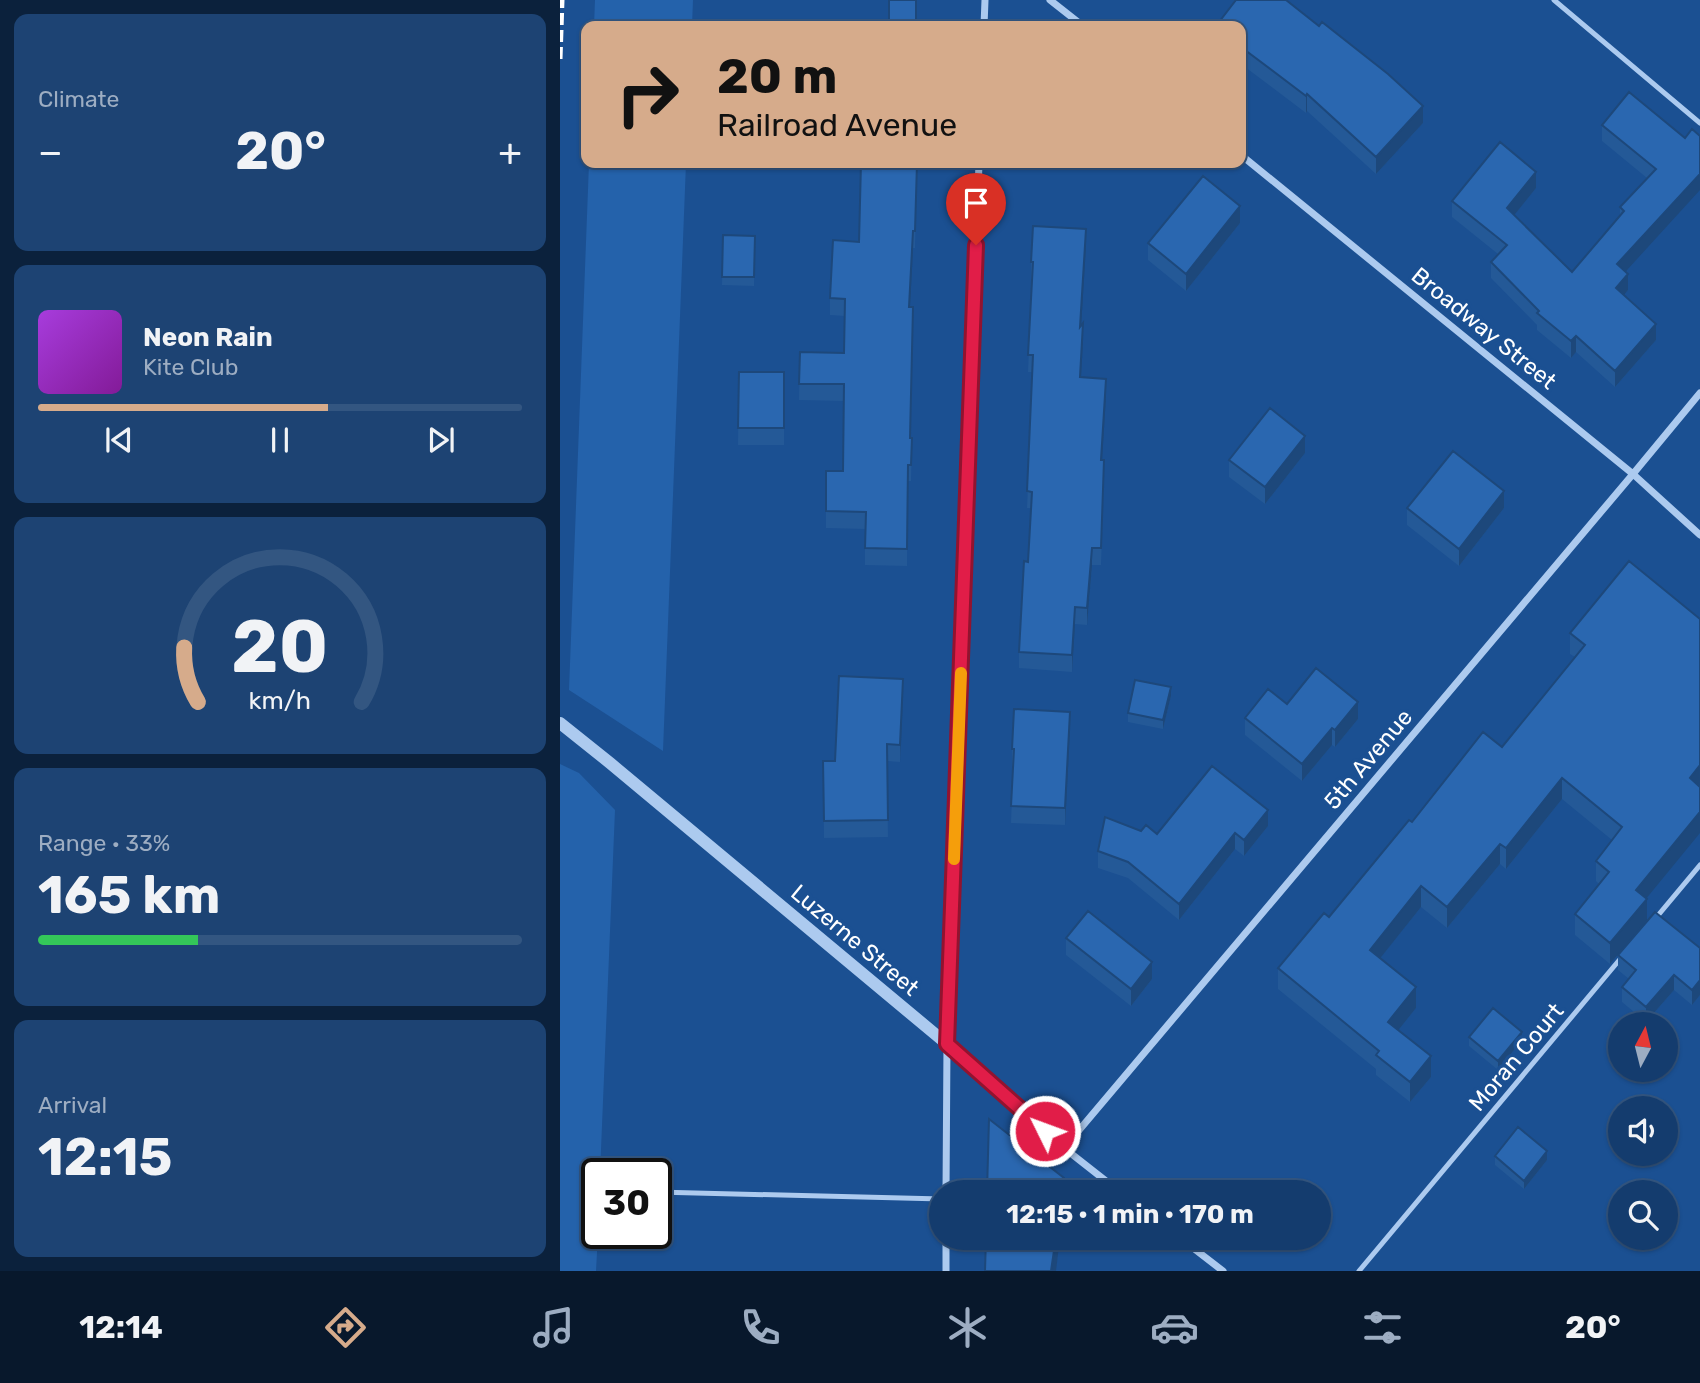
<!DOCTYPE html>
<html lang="en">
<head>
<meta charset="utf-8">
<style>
  :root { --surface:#143c6e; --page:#1d4373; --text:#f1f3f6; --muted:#9dadc2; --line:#335681; --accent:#d6ab8b }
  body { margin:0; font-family:Rubik,sans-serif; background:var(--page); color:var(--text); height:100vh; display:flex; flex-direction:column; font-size:26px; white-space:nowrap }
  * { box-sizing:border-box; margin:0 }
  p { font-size:23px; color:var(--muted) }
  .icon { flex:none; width:38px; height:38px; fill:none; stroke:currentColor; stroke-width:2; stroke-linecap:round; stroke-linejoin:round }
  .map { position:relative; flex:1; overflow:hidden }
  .sheet { display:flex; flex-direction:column; gap:14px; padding:14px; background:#0b213c; width:560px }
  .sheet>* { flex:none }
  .guide { position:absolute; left:21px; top:21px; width:665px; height:147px; border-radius:14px; box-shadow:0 2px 5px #0004,0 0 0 2px var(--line); background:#d6ab8b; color:#111; overflow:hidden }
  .needle { width:46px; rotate:7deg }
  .fabs { position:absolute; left:1048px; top:1012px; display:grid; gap:14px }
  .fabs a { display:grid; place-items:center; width:70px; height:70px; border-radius:50%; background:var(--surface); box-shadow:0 2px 5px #0004,0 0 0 2px var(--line); font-size:35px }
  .speed { position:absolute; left:21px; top:1158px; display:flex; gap:14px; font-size:35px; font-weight:700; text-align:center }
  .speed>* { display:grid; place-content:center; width:91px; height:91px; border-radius:50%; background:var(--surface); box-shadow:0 2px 5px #0004,0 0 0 2px var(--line); line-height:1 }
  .speed .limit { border:4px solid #111; border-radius:10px; background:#fff; color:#111 }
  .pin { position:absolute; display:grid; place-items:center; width:60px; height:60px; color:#fff; margin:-72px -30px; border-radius:50% 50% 50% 0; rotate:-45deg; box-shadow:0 0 7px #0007 }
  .pin .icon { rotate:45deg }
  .me { position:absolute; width:77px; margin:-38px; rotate:312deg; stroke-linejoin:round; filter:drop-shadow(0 0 5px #0008) }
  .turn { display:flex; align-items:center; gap:24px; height:147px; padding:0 21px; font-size:32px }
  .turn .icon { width:91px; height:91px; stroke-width:2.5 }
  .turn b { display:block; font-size:49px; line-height:60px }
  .big { font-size:52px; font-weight:700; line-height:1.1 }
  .sheet .tile { flex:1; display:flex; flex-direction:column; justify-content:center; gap:10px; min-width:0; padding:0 24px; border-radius:14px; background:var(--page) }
  .sheet .dial { align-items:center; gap:0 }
  .dial svg { height:182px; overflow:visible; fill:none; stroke:var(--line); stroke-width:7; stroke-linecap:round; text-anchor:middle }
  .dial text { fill:var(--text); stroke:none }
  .song { display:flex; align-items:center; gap:21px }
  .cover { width:84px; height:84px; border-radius:10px; background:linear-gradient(135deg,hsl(280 70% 55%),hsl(290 70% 35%)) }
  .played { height:7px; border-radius:4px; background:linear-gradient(90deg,var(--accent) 60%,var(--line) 60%) }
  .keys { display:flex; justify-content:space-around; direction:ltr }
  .heat { display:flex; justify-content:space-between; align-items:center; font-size:38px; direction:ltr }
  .charge { height:10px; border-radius:5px; background:linear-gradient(90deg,#34c759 33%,var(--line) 0) }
  .trip { position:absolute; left:369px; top:1180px; width:402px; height:70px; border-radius:35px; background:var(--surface); box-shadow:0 2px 5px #0004,0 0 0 2px var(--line); font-weight:700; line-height:70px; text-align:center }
  .tabs { display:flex; height:112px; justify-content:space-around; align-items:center; background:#08182c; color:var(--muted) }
  .tabs .icon { width:49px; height:49px }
  .tabs .current { color:var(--accent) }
  .tabs b { font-size:32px; color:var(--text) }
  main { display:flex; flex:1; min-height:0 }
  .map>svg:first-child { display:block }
</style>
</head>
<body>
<main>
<section class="sheet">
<div class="tile"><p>Climate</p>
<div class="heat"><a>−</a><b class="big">20°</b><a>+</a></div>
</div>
<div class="tile">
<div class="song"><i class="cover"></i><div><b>Neon Rain</b><p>Kite Club</p></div></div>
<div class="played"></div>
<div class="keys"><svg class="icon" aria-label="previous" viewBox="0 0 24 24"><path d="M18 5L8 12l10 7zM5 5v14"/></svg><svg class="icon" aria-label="pause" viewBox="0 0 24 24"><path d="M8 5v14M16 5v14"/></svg><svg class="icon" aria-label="next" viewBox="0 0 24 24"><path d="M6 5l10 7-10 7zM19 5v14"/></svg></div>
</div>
<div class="tile dial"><svg viewBox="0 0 100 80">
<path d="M14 69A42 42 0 1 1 86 69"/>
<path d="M14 69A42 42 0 0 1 8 45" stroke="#d6ab8b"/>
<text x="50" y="56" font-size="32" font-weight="700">20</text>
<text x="50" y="72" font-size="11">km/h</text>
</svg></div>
<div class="tile"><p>Range · 33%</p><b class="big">165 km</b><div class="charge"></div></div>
<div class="tile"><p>Arrival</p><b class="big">12:15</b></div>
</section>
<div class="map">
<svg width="1140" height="1271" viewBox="0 0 1140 1271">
  <rect width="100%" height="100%" fill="#1b5092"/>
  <path fill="#2462ab" d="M 35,0 L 133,0 L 132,26 L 34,26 Z
    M 29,163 L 126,163 L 103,751 L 9,690 Z
    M 0,764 L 19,773 L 55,810 L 40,1174 L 37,1174 L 38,1234 L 36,1271 L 0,1271 Z"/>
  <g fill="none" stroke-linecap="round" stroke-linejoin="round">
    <path stroke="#accaef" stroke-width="5" d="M 994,0 L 1140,123
      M 1095,919 L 1140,865
      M 96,1192 L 382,1199
      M 799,1271 L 1061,958"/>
    <path stroke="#accaef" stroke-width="7" d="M 490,0 L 523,26
      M 424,26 L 425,0
      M 681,155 L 1073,474 L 1140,535
      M 387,1044 L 504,1148 L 560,1192
      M 504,1148 L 1073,474 L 1140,393
      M 386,1192 L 387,1044 L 419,163
      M 619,1237 L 663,1271
      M 386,1271 L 386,1237"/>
    <path stroke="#accaef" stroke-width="12" d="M 0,723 L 50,763 L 387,1044"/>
    <path stroke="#fff" stroke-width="5" stroke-dasharray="12 5" stroke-linecap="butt" d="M 0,59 L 2,0"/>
  </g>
  <path fill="#245997" d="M 681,26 L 863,123 L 816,174 L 747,111 L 746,113 L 681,64 Z
    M 1042,125 L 1125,138 L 1065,272 L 1068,290 L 1064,295 L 1096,340 L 1055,387 L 1016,352 L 1011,358 L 977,330 L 977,325 L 931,278 L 931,262 L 938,254 L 892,217 L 892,201 L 976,188 L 954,215 L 1012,272 L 1060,215 L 1060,207 L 1087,178 L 1042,141 Z
    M 357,163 L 355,248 L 353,248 L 350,307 L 351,438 L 352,438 L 351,481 L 348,481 L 347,566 L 305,565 L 305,529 L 266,528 L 266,471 L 283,471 L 284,401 L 239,400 L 240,352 L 284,353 L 285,316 L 270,315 L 270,298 L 299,242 Z
    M 680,223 L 626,291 L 588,260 L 588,243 Z
    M 163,235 L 195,236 L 194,286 L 162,285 Z
    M 526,246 L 521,326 L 523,340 L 521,377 L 546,396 L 542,460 L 544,477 L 541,565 L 532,565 L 527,625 L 515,624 L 512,672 L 459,668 L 459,652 L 468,562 L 471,508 L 467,508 L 473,372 L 468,372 L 472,279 L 471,279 L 471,262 Z
    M 179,372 L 224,372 L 224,445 L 178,445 Z
    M 745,453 L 705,504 L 669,477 L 669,460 Z
    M 847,508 L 944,508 L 899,566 L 847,525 Z
    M 1069,561 L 1087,920 L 1050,964 L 1015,935 L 1015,914 L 1039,884 L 1036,881 L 1036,861 L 1052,840 L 1002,799 L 946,869 L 940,864 L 887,928 L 861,907 L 820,958 L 856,1008 L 838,1030 L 871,1077 L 850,1102 L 816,1075 L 816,1069 L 718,989 L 718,968 L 769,917 L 852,822 L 942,747 L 1015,657 L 1010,654 L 1010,633 Z
    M 343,696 L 340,762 L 327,761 L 328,837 L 264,838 L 263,761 L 275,761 Z
    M 611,696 L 603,729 L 568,722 L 568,713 Z
    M 727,704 L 798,719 L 775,747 L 772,745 L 742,781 L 685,735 L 685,718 Z
    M 510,729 L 505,825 L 451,823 L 453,766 L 452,766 L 452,749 Z
    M 708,826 L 684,856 L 675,849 L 619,920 L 568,878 L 538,868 L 538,851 L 581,831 L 597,834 Z
    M 506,938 L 592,979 L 571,1006 L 506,955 Z
    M 1140,948 L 1140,995 L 1132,1005 L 1114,990 L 1086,1022 L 1062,1002 L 1062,987 L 1069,979 L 1058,970 L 1058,955 Z
    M 909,1037 L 962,1040 L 938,1070 L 909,1046 Z
    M 935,1156 L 987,1160 L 964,1189 L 935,1165 Z"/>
  <path fill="#1d487b" d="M 747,94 L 747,111 L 746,113 L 746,96 Z
    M 863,106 L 863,123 L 816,174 L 816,157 Z
    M 976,172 L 976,188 L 947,224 L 947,208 Z
    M 1140,174 L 1140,190 L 1057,281 L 1057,264 Z
    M 680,206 L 680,223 L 626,291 L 626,274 Z
    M 526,229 L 526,246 L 520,344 L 520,327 Z
    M 353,231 L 353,248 L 349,324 L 349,307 Z
    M 1068,274 L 1068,290 L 1056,305 L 1056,288 Z
    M 523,323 L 523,340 L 520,394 L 520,377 Z
    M 1096,324 L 1096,340 L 1055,387 L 1055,371 Z
    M 1016,336 L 1016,352 L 1011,358 L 1011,341 Z
    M 546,379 L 546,396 L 541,477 L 541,460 Z
    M 745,436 L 745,453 L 705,504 L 705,487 Z
    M 944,491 L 944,508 L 899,566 L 899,549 Z
    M 532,548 L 532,565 L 527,625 L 527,608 Z
    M 515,607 L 515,624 L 512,672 L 512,655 Z
    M 343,679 L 343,696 L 340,762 L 340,745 Z
    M 611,687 L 611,696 L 603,729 L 603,720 Z
    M 798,702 L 798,719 L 775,747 L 775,730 Z
    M 510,712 L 510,729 L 505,825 L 505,808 Z
    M 772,728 L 772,745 L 742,781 L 742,764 Z
    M 1140,765 L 1140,786 L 1130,778 Z
    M 1002,778 L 1002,799 L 946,869 L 946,848 Z
    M 708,810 L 708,826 L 684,856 L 684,840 Z
    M 1140,812 L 1140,833 L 1076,911 L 1076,890 Z
    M 675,833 L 675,849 L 619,920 L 619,904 Z
    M 940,844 L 940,864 L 887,928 L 887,907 Z
    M 861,886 L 861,907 L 810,971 L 810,950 Z
    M 1087,899 L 1087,920 L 1050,964 L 1050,943 Z
    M 592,962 L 592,979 L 571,1006 L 571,989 Z
    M 1114,975 L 1114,990 L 1086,1022 L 1086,1007 Z
    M 1140,980 L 1140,995 L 1132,1005 L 1132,990 Z
    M 856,987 L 856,1008 L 828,1043 L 828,1022 Z
    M 962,1032 L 962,1040 L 938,1070 L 938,1061 Z
    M 871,1056 L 871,1077 L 850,1102 L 850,1082 Z
    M 987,1151 L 987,1160 L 964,1189 L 964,1181 Z
    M 496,1237 L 500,1237 L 496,1271 L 491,1271 Z"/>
  <path fill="#2a67b0" stroke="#1d487b" stroke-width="2" d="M 329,0 L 356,0 L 356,26 L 329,26 Z
    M 676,0 L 726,0 L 759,26 L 762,22 L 828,74 L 863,106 L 816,157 L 747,94 L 746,96 L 681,47 L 681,26 L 656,26 Z
    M 1069,92 L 1125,138 L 1132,129 L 1140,136 L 1140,174 L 1057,264 L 1068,274 L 1056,288 L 1096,324 L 1055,371 L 1016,336 L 1011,341 L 977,313 L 979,311 L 931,262 L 947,245 L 892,201 L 940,142 L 976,172 L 947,208 L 1012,272 L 1064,211 L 1060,207 L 1096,169 L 1042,125 Z
    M 301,163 L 357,163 L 355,231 L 353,231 L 349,307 L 353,307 L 350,438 L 352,438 L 351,465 L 348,465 L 347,549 L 305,548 L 306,512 L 266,511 L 266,471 L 283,471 L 284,384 L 239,384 L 240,352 L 284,353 L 285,299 L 270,298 L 273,240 L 299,242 Z
    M 643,176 L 680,206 L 626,274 L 588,243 Z
    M 473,226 L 526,229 L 520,327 L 523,323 L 520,377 L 546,379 L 541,460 L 544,460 L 541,548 L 532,548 L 527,608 L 515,607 L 512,655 L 459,652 L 464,561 L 468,562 L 472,492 L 467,491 L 473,355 L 468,355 L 473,262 L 471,262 Z
    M 163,235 L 195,236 L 194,277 L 162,277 Z
    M 179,372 L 224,372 L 224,428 L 178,428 Z
    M 710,408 L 745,436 L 705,487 L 669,460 Z
    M 893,451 L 944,491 L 899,549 L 847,508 Z
    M 1069,561 L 1140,619 L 1140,765 L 1130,778 L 1140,787 L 1140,812 L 1076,890 L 1087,899 L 1050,943 L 1015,914 L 1049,872 L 1036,861 L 1062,827 L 1002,778 L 946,848 L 940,844 L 887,907 L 861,886 L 810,950 L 856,987 L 828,1022 L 871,1056 L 850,1082 L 816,1055 L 819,1051 L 718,968 L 764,913 L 769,917 L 849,820 L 852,822 L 923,732 L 942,747 L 1025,645 L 1010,633 Z
    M 756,668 L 798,702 L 775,730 L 772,728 L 742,764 L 685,718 L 708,689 L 727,704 Z
    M 279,676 L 343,679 L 340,745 L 327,744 L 328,820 L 264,821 L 263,761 L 275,761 Z
    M 575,680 L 611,687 L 603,720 L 568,713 Z
    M 454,709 L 510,712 L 505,808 L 451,806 L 454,749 L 452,749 Z
    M 652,766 L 708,810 L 684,840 L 675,833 L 619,904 L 568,862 L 538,851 L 545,817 L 581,831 L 586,825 L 597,834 Z
    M 528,911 L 592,962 L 571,989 L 506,938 Z
    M 1095,912 L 1140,948 L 1140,980 L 1132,990 L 1114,975 L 1086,1007 L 1062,987 L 1076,970 L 1058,955 Z
    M 933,1008 L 962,1032 L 938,1061 L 909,1037 Z
    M 429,1119 L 504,1178 L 502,1192 L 427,1192 Z
    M 958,1127 L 987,1151 L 964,1181 L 935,1156 Z
    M 426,1237 L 496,1237 L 491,1271 L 425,1271 Z"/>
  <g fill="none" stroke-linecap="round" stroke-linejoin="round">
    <g stroke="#92132f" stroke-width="18">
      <path id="route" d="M 416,245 L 387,1044 L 485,1131"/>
    </g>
    <use href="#route" stroke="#e11d48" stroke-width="12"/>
    <path stroke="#f59e0b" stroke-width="12" d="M 394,859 L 401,673"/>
  </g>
  <g text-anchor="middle" stroke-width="7" stroke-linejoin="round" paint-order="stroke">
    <g font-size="23" fill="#fff" stroke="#1b5092">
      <text transform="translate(924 328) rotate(39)" y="8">Broadway Street</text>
      <text transform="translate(808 759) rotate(-50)" y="8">5th Avenue</text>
      <text transform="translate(295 940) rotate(40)" y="8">Luzerne Street</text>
      <text transform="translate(956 1057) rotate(-50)" y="8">Moran Court</text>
    </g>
  </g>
</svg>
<div class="fabs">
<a><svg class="needle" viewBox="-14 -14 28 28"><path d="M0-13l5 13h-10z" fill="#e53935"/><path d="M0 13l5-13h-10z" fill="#9dadc2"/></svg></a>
<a><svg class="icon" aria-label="sound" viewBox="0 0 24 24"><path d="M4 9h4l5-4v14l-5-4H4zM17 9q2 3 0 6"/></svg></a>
<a><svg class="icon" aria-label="search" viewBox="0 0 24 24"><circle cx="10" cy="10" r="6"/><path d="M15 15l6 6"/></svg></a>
</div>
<div class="speed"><div class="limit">30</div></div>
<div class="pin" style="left:416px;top:245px;background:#d93025"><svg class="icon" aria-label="arrive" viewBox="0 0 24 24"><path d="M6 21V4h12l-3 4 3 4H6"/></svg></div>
<svg class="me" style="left:485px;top:1131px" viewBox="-20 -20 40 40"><circle r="17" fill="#e11d48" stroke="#fff" stroke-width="3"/><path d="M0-11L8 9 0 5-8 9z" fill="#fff"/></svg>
<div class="trip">12:15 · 1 min · 170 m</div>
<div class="guide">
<div class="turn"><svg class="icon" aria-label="right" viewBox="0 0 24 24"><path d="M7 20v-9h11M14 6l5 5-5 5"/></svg><div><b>20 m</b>Railroad Avenue</div></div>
</div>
</div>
</main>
<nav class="tabs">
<b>12:14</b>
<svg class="icon current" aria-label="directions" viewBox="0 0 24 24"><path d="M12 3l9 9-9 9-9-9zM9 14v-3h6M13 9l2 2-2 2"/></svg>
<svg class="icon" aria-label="music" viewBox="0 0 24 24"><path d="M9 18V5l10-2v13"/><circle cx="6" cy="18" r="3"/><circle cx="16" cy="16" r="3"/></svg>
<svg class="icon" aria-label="phone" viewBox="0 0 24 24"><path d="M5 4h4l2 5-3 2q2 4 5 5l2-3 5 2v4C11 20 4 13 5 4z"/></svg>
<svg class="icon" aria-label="climate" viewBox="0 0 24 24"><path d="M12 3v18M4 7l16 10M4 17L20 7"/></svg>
<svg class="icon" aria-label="car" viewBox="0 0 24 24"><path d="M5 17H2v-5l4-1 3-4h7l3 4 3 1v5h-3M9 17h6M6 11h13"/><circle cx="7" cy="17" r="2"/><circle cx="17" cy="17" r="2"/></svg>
<svg class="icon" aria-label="filters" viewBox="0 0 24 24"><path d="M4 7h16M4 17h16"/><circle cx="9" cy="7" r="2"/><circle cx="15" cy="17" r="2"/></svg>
<b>20°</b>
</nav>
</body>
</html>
